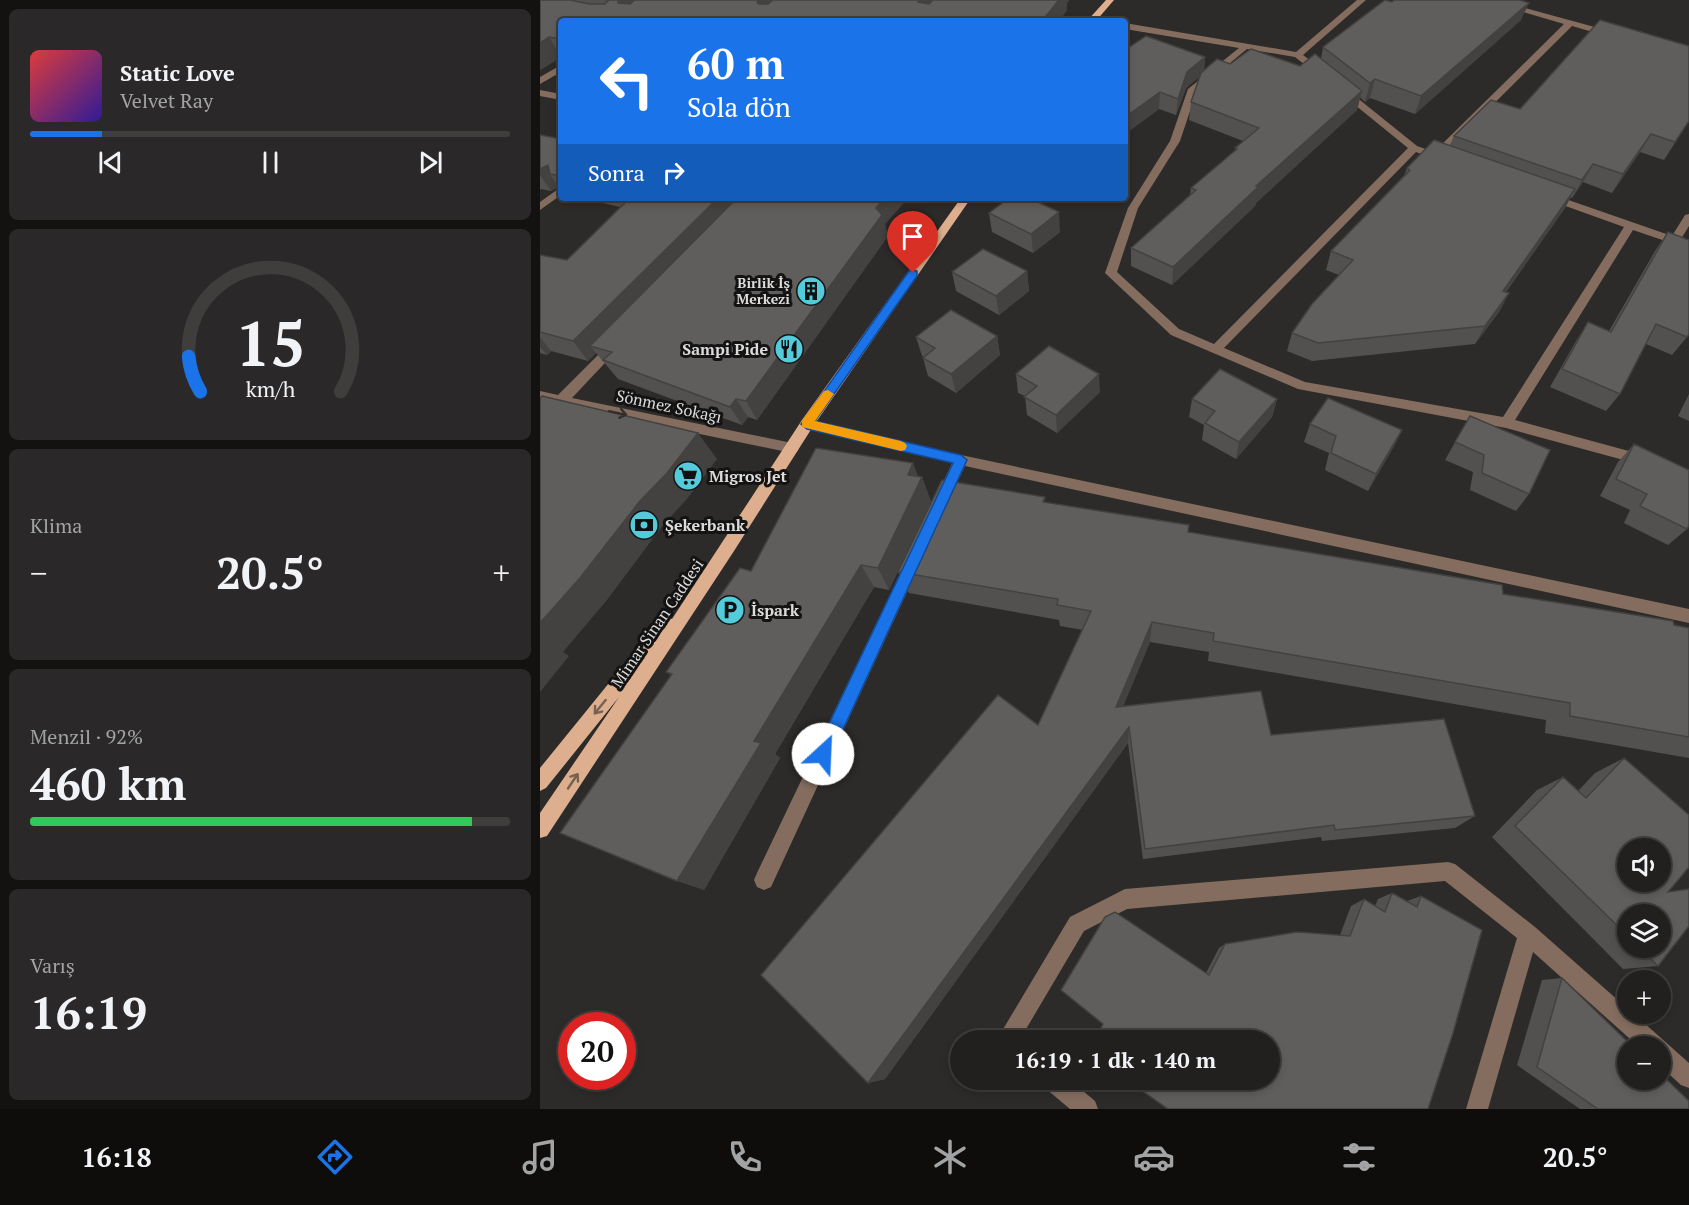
<!DOCTYPE html>
<html lang="tr">
<head>
<meta charset="utf-8">
<style>
  :root { --surface:#22201f; --page:#2a2828; --text:#f1f3f6; --muted:#a2a3a4; --line:#3f3e3d; --accent:#1a73e8 }
  body { margin:0; font-family:"PT Serif",serif; background:var(--page); color:var(--text); height:100vh; display:flex; flex-direction:column; font-size:22px; white-space:nowrap }
  * { box-sizing:border-box; margin:0 }
  p { font-size:20px; color:var(--muted) }
  .icon { flex:none; width:33px; height:33px; fill:none; stroke:currentColor; stroke-width:2; stroke-linecap:round; stroke-linejoin:round }
  .map { position:relative; flex:1; overflow:hidden }
  .panel { display:flex; flex-direction:column; gap:9px; padding:9px; background:#131211; width:540px }
  .panel>* { flex:none }
  .banner { position:absolute; left:18px; top:18px; width:570px; height:183px; border-radius:6px; box-shadow:0 3px 9px #0003,0 0 0 2px var(--line); background:#1a73e8; color:#fff; overflow:hidden }
  .fabs { position:absolute; left:1077px; top:838px; display:grid; gap:12px }
  .fabs a { display:grid; place-items:center; width:54px; height:54px; border-radius:50%; background:var(--surface); box-shadow:0 3px 9px #0003,0 0 0 2px var(--line); font-size:30px }
  .speed { position:absolute; left:18px; top:1012px; display:flex; gap:12px; font-size:30px; font-weight:700; text-align:center }
  .speed>* { display:grid; place-content:center; width:78px; height:78px; border-radius:50%; background:var(--surface); box-shadow:0 3px 9px #0003,0 0 0 2px var(--line); line-height:1 }
  .speed .limit { border:9px solid #d22; background:#fff; color:#111 }
  .pin { position:absolute; display:grid; place-items:center; width:51px; height:51px; color:#fff; margin:-62px -26px; border-radius:50% 50% 50% 0; rotate:-45deg; box-shadow:0 0 6px #0007 }
  .pin .icon { rotate:45deg }
  .me { position:absolute; width:66px; margin:-33px; rotate:25deg; stroke-linejoin:round; filter:drop-shadow(0 0 4px #0008) }
  .turn { display:flex; align-items:center; gap:21px; height:126px; padding:0 30px; font-size:27px }
  .turn .icon { width:78px; height:78px; stroke-width:2.5 }
  .turn b { display:block; font-size:42px; line-height:51px }
  .then { display:flex; align-items:center; height:57px; padding:0 30px; background:#0003; gap:12px; font-size:22px }
  .big { font-size:45px; font-weight:700; line-height:1.1 }
  .panel .card { flex:1; display:flex; flex-direction:column; justify-content:center; gap:9px; min-width:0; padding:0 21px; border-radius:9px; background:var(--page) }
  .panel .dial { align-items:center; gap:0 }
  .dial svg { height:156px; overflow:visible; fill:none; stroke:var(--line); stroke-width:7; stroke-linecap:round; text-anchor:middle }
  .dial text { fill:var(--text); stroke:none }
  .song { display:flex; align-items:center; gap:18px }
  .cover { width:72px; height:72px; border-radius:9px; background:linear-gradient(135deg,hsl(0 70% 55%),hsl(250 70% 35%)) }
  .played { height:6px; border-radius:3px; background:linear-gradient(90deg,var(--accent) 15%,var(--line) 15%) }
  .keys { display:flex; justify-content:space-around; direction:ltr }
  .heat { display:flex; justify-content:space-between; align-items:center; font-size:33px; direction:ltr }
  .charge { height:9px; border-radius:4px; background:linear-gradient(90deg,#34c759 92%,var(--line) 0) }
  .trip { position:absolute; left:410px; top:1030px; width:330px; height:60px; border-radius:30px; background:var(--surface); box-shadow:0 3px 9px #0003,0 0 0 2px var(--line); font-weight:700; line-height:60px; text-align:center }
  .tabs { display:flex; height:96px; justify-content:space-around; align-items:center; background:#0e0d0c; color:var(--muted) }
  .tabs .icon { width:42px; height:42px }
  .tabs .selected { color:var(--accent) }
  .tabs b { font-size:27px; color:var(--text) }
  main { display:flex; flex:1; min-height:0 }
  .map>svg:first-child { display:block }
</style>
</head>
<body>
<main>
<section class="panel">
<div class="card">
<div class="song"><i class="cover"></i><div><b>Static Love</b><p>Velvet Ray</p></div></div>
<div class="played"></div>
<div class="keys"><svg class="icon" aria-label="previous" viewBox="0 0 24 24"><path d="M18 5L8 12l10 7zM5 5v14"/></svg><svg class="icon" aria-label="pause" viewBox="0 0 24 24"><path d="M8 5v14M16 5v14"/></svg><svg class="icon" aria-label="next" viewBox="0 0 24 24"><path d="M6 5l10 7-10 7zM19 5v14"/></svg></div>
</div>
<div class="card dial"><svg viewBox="0 0 100 80">
<path d="M14 69A42 42 0 1 1 86 69"/>
<path d="M14 69A42 42 0 0 1 8 51" stroke="#1a73e8"/>
<text x="50" y="56" font-size="32" font-weight="700">15</text>
<text x="50" y="72" font-size="11">km/h</text>
</svg></div>
<div class="card"><p>Klima</p>
<div class="heat"><a>−</a><b class="big">20.5°</b><a>+</a></div>
</div>
<div class="card"><p>Menzil · 92%</p><b class="big">460 km</b><div class="charge"></div></div>
<div class="card"><p>Varış</p><b class="big">16:19</b></div>
</section>
<div class="map">
<svg width="1149" height="1109" viewBox="0 0 1149 1109">
  <rect width="100%" height="100%" fill="#2d2b29"/>
  <g fill="none" stroke-linecap="round" stroke-linejoin="round">
    <path fill="#846d5e" fill-rule="evenodd" d="M 817,0 L 826,0 L 763,55 L 784,71 L 784,75 L 778,75 L 755,57 L 707,49 L 657,90 L 640,141 L 598,208 L 577,272 L 639,329 L 674,344 L 868,148 L 799,92 L 799,88 L 805,88 L 877,146 L 894,152 L 1024,24 L 942,0 L 955,0 L 1073,32 L 1074,34 L 1070,37 L 1032,26 L 902,155 L 905,158 L 904,160 L 896,160 L 876,152 L 684,348 L 765,382 L 963,417 L 1084,227 L 1006,199 L 1006,195 L 1014,195 L 1132,236 L 1145,215 L 1149,214 L 1149,226 L 1141,239 L 1149,242 L 1149,249 L 1093,230 L 975,420 L 1107,456 L 1109,460 L 1107,464 L 1102,465 L 966,428 L 758,389 L 631,335 L 565,273 L 588,208 L 630,141 L 648,89 L 699,48 L 585,29 L 585,23 L 756,52 Z
      M 21,65 L 21,72 L 0,84 L 0,77 Z
      M 0,90 L 21,94 L 21,100 L 0,96 Z
      M 21,187 L 21,195 L 0,210 L 0,202 Z
      M 75,341 L 81,345 L 79,348 L 32,398 L 252,443 L 259,448 L 257,452 L 252,453 L 24,406 L 5,426 L 0,427 L 0,414 L 11,403 L 0,401 L 0,391 L 18,395 L 71,342 Z
      M 267,419 L 421,455 L 1149,609 L 1149,623 L 425,466 L 408,502 L 398,502 L 396,498 L 412,463 L 262,428 L 260,424 L 262,420 Z
      M 372,558 L 377,559 L 380,564 L 231,887 L 224,890 L 217,887 L 214,880 L 217,873 L 367,559 Z
      M 908,862 L 915,864 L 995,927 L 1088,1009 L 1088,1014 L 1094,1014 L 1149,1063 L 1149,1088 L 1141,1085 L 1120,1066 L 1120,1047 L 1099,1047 L 993,952 L 948,1109 L 926,1109 L 977,938 L 905,881 L 587,909 L 544,931 L 479,1041 L 456,1041 L 530,917 L 585,889 Z
      M 502,1080 L 530,1080 L 555,1101 L 558,1109 L 530,1109 L 505,1088 Z"/>
    <path fill="#ddaf8f" fill-rule="evenodd" d="M 566,0 L 574,0 L 556,21 L 547,21 Z
      M 421,198 L 431,198 L 272,428 L 194,551 L 7,836 L 0,838 L 0,813 L 79,697 L 6,788 L 0,791 L 0,768 L 121,619 L 127,617 L 132,619 L 262,420 Z"/>
  </g>
  <path fill="#53514f" fill-rule="evenodd" d="M 0,0 L 529,0 L 527,3 L 527,10 L 519,21 L 21,21 L 21,57 L 0,70 Z
    M 852,2 L 981,20 L 875,114 L 830,98 L 825,102 L 820,97 L 817,110 L 716,203 L 715,206 L 632,285 L 591,266 L 591,248 L 650,195 L 651,188 L 695,151 L 695,148 L 703,141 L 649,120 L 651,102 L 659,77 L 646,88 L 636,115 L 619,109 L 585,134 L 585,50 L 665,57 L 664,70 L 690,64 L 760,66 L 781,59 L 783,47 Z
    M 980,109 L 1149,121 L 1124,160 L 1100,152 L 1072,193 L 1043,182 L 1032,198 L 1030,198 L 1025,208 L 966,292 L 969,293 L 959,312 L 935,344 L 772,361 L 747,351 L 752,333 L 799,275 L 786,270 L 791,251 L 864,176 L 867,168 L 910,145 L 914,136 Z
    M 0,135 L 21,139 L 21,190 L 18,187 L 11,191 L 1,189 L 0,190 Z
    M 41,198 L 368,198 L 345,224 L 348,236 L 217,420 L 208,417 L 202,425 L 78,379 L 56,353 L 48,361 L 11,351 L 7,355 L 0,353 L 0,255 L 27,260 L 80,207 Z
    M 449,213 L 520,232 L 493,253 L 452,232 Z
    M 1128,232 L 1147,337 L 1132,355 L 1106,344 L 1080,394 L 1066,411 L 1010,387 L 1036,341 L 1048,322 L 1069,331 L 1115,251 Z
    M 487,271 L 489,291 L 459,315 L 416,291 L 412,272 Z
    M 457,336 L 460,355 L 416,393 L 388,376 L 383,358 L 384,357 L 382,356 L 376,337 Z
    M 476,374 L 560,392 L 517,433 L 487,415 L 485,396 L 478,393 Z
    M 1149,394 L 1149,421 L 1138,416 Z
    M 652,399 L 737,399 L 732,417 L 696,459 L 662,440 L 664,425 L 649,417 Z
    M 930,416 L 989,494 L 976,511 L 930,490 L 933,472 L 905,460 Z
    M 770,424 L 862,430 L 853,448 L 828,491 L 785,470 L 789,453 L 764,442 Z
    M 1094,444 L 1147,529 L 1128,545 L 1084,523 L 1090,510 L 1060,496 L 1078,462 Z
    M 373,463 L 378,477 L 382,477 L 391,502 L 349,590 L 334,587 L 235,754 L 240,758 L 164,890 L 131,675 L 126,672 L 211,571 Z
    M 505,502 L 648,532 L 963,594 L 1149,628 L 1149,758 L 1005,733 L 1006,720 L 668,661 L 669,652 L 610,642 L 583,706 L 731,735 L 935,816 L 915,828 L 782,841 L 781,837 L 603,859 L 588,743 L 345,1079 L 328,1083 L 543,630 L 520,626 L 519,620 L 369,593 L 358,572 Z
    M 1084,758 L 1128,892 L 1118,966 L 1083,969 L 952,837 L 997,790 L 1023,777 L 1038,791 L 1055,773 ZM 1088,915 L 1120,948 L 1088,948 Z
    M 852,893 L 867,901 L 881,896 L 888,1109 L 666,973 L 679,948 L 685,944 L 800,935 L 811,906 L 824,899 L 835,906 L 838,899 Z
    M 1022,978 L 1149,1109 L 1040,1109 L 977,1065 L 1002,980 Z"/>
  <path fill="#434240" d="M 78,0 L 114,0 L 88,19 L 78,3 Z
    M 219,0 L 247,0 L 224,21 L 217,2 Z
    M 380,0 L 400,0 L 382,21 L 378,2 Z
    M 519,0 L 529,0 L 527,3 L 527,10 L 519,21 L 502,21 Z
    M 989,3 L 981,20 L 875,114 L 881,96 Z
    M 9,37 L 21,57 L 0,70 L 0,43 Z
    M 665,57 L 664,73 L 646,88 L 636,115 L 638,99 L 647,72 Z
    M 835,79 L 830,98 L 825,102 L 830,83 Z
    M 822,91 L 817,110 L 716,203 L 715,206 L 632,285 L 633,267 L 716,186 Z
    M 620,92 L 619,109 L 585,134 L 585,117 Z
    M 1111,134 L 1100,152 L 1072,193 L 1083,174 Z
    M 1053,164 L 1043,182 L 1032,198 L 1042,180 Z
    M 8,165 L 10,174 L 18,187 L 11,191 L 0,175 L 0,169 Z
    M 1035,189 L 1025,208 L 953,309 L 963,291 Z
    M 178,198 L 208,198 L 50,346 L 56,353 L 48,361 L 33,341 Z
    M 345,198 L 368,198 L 345,224 L 348,236 L 217,420 L 206,401 L 336,208 Z
    M 519,212 L 520,232 L 493,253 L 491,234 Z
    M 487,271 L 489,291 L 459,315 L 456,296 Z
    M 969,293 L 959,312 L 935,344 L 945,326 Z
    M 457,336 L 460,355 L 416,393 L 411,374 Z
    M 0,337 L 11,351 L 7,355 L 0,347 Z
    M 559,374 L 560,392 L 517,433 L 516,415 Z
    M 196,399 L 208,417 L 202,425 L 190,407 Z
    M 737,399 L 732,417 L 696,459 L 699,442 Z
    M 862,430 L 853,448 L 828,491 L 836,474 Z
    M 158,433 L 177,459 L 147,499 L 123,525 L 67,600 L 23,652 L 29,656 L 0,692 L 0,623 L 100,501 Z
    M 373,463 L 380,481 L 382,477 L 391,502 L 349,590 L 338,568 L 368,475 Z
    M 321,565 L 334,587 L 235,754 L 240,758 L 164,890 L 137,881 L 214,741 Z
    M 612,622 L 610,642 L 576,724 L 576,707 Z
    M 589,727 L 588,743 L 345,1079 L 328,1083 Z"/>
  <path fill="#605e5c" stroke="#434240" stroke-width="1.5" fill-rule="evenodd" d="M 0,0 L 30,0 L 49,4 L 65,4 L 68,1 L 66,0 L 78,0 L 78,3 L 90,4 L 95,0 L 219,0 L 217,2 L 219,4 L 228,4 L 233,0 L 380,0 L 378,2 L 389,4 L 393,0 L 519,0 L 502,21 L 21,21 L 21,39 L 9,37 L 0,43 Z
    M 845,0 L 852,2 L 854,0 L 980,0 L 989,3 L 881,96 L 835,79 L 830,83 L 783,47 Z
    M 1060,20 L 1149,46 L 1149,121 L 1135,142 L 1111,134 L 1083,174 L 1053,164 L 1042,180 L 914,136 L 951,100 L 980,109 Z
    M 606,36 L 665,57 L 647,72 L 638,99 L 620,92 L 585,117 L 585,50 Z
    M 711,49 L 760,66 L 775,54 L 822,91 L 716,186 L 718,187 L 633,267 L 591,248 L 656,190 L 651,188 L 697,149 L 695,148 L 719,128 L 651,102 L 661,73 L 677,59 L 690,64 Z
    M 0,135 L 21,139 L 21,176 L 10,174 L 8,165 L 0,169 Z
    M 894,140 L 1035,189 L 963,291 L 969,293 L 945,326 L 778,343 L 752,333 L 772,304 L 813,260 L 791,251 L 870,170 L 867,168 Z
    M 90,198 L 178,198 L 33,341 L 0,332 L 0,255 L 27,260 Z
    M 197,198 L 345,198 L 336,208 L 342,215 L 206,401 L 196,399 L 190,407 L 63,360 L 72,352 L 50,346 Z
    M 469,198 L 489,198 L 519,212 L 491,234 L 449,213 Z
    M 1128,232 L 1149,240 L 1149,334 L 1147,337 L 1116,324 L 1080,394 L 1022,369 L 1048,322 L 1071,332 Z
    M 443,249 L 487,271 L 456,296 L 412,272 Z
    M 411,310 L 457,336 L 411,374 L 383,358 L 395,348 L 376,337 Z
    M 509,346 L 559,374 L 516,415 L 484,397 L 497,386 L 476,374 Z
    M 680,369 L 737,399 L 699,442 L 665,423 L 675,411 L 652,399 Z
    M 2,396 L 158,433 L 127,473 L 100,501 L 40,578 L 0,623 L 0,398 Z
    M 788,398 L 862,430 L 836,474 L 791,453 L 796,436 L 770,424 Z
    M 930,416 L 1010,450 L 989,494 L 942,473 L 944,455 L 915,442 Z
    M 1094,444 L 1149,470 L 1149,525 L 1147,529 L 1100,506 L 1107,494 L 1076,479 Z
    M 276,448 L 373,463 L 368,475 L 382,477 L 338,568 L 321,565 L 214,741 L 221,743 L 137,881 L 20,833 L 132,674 L 126,672 L 200,568 L 211,571 Z
    M 402,480 L 505,497 L 503,502 L 649,525 L 648,532 L 962,585 L 963,594 L 1133,621 L 1134,625 L 1149,628 L 1149,737 L 1030,716 L 1030,703 L 673,641 L 674,633 L 612,622 L 576,707 L 721,691 L 731,735 L 904,719 L 935,816 L 795,830 L 794,825 L 605,849 L 589,727 L 328,1083 L 221,975 L 458,695 L 498,725 L 551,611 L 517,605 L 518,599 L 358,572 Z
    M 1084,758 L 1149,815 L 1149,867 L 1128,892 L 1149,889 L 1149,926 L 1118,966 L 1100,948 L 1120,948 L 1120,915 L 1088,915 L 1088,936 L 975,826 L 1023,777 L 1046,798 ZM 1088,849 L 1120,849 L 1120,882 L 1088,882 Z
    M 852,893 L 877,907 L 881,896 L 942,930 L 913,1033 L 888,1109 L 628,1109 L 587,1080 L 729,1080 L 729,1041 L 554,1041 L 563,1024 L 521,990 L 565,917 L 575,912 L 669,975 L 685,944 L 757,932 L 810,936 L 824,899 L 845,912 Z
    M 1022,978 L 1093,1047 L 1088,1047 L 1088,1080 L 1120,1080 L 1120,1073 L 1149,1101 L 1149,1109 L 1058,1109 L 997,1067 Z"/>
  <defs><path id="oneway-shaft" d="M-6 0H5M1.5-3L5.5 0L1.5 3" fill="none" stroke-width="1.6" stroke-linecap="round" stroke-linejoin="round" transform="scale(1.5)"/></defs>
  <use stroke="#362e2a" href="#oneway-shaft" transform="translate(78 413) rotate(12)"/>
  <g stroke="#786151">
    <use href="#oneway-shaft" transform="translate(60 707) rotate(129)"/>
    <use href="#oneway-shaft" transform="translate(33 781) rotate(-56)"/>
  </g>
  <path fill="#1a73e8" stroke="#114b97" stroke-width="1.5" d="M 373,270 L 377,271 L 377,276 L 275,421 L 421,455 L 427,460 L 289,760 L 283,762 L 277,760 L 275,754 L 277,749 L 413,463 L 267,429 L 261,424 L 369,271 Z"/>
  <path fill="#f59e0b" d="M 288,390 L 294,394 L 275,421 L 361,441 L 365,443 L 367,446 L 365,450 L 361,451 L 262,427 L 262,421 L 284,391 Z"/>
  <defs>
    <g id="building-disc" transform="scale(1.5)"><circle r="9.5" fill="#53cbda" stroke="#141313"/><path d="M-4-6H4V6H1V3H-1V6H-4ZM-2.5-4.3h1.7v1.8h-1.7ZM.8-4.3h1.7v1.8H.8ZM-2.5-1h1.7V.8h-1.7ZM.8-1h1.7V.8H.8Z" fill="#111"/></g>
    <g id="restaurant-disc" transform="scale(1.5)"><circle r="9.5" fill="#53cbda" stroke="#141313"/><path d="M-5-6h1v4h1v-4h1v4h1v-4h1v5L-1.5 .5V6h-2V.5L-5-1ZM5-6V6H3V1.5H1.5Q1.5-4 5-6Z" fill="#111"/></g>
    <g id="supermarket-disc" transform="scale(1.5)"><circle r="9.5" fill="#53cbda" stroke="#141313"/><path d="M-6-5.5h2.5l.6 2H6L4.5 2H-2.5L-4.4-4H-6ZM-1.5 3.2a1.3 1.3 0 1 0 .1 0ZM3 3.2a1.3 1.3 0 1 0 .1 0Z" fill="#111"/></g>
    <g id="bank-disc" transform="scale(1.5)"><circle r="9.5" fill="#53cbda" stroke="#141313"/><path d="M-6-4H6V4H-6ZM0-2.3a2.3 2.3 0 1 0 0 4.6a2.3 2.3 0 1 0 0-4.6Z" fill="#111"/></g>
    <g id="parking-disc" transform="scale(1.5)"><circle r="9.5" fill="#53cbda" stroke="#141313"/><path d="M-3.5-5.5H1a3.5 3.5 0 0 1 0 7H-1V5.5H-3.5ZM-1-3.4V-.6H.8a1.4 1.4 0 0 0 0-2.8Z" fill="#111"/></g>
  </defs>
  <g fill-rule="evenodd">
    <use href="#building-disc" x="271" y="291"/>
    <use href="#restaurant-disc" x="249" y="349"/>
    <use href="#supermarket-disc" x="148" y="476"/>
    <use href="#bank-disc" x="104" y="525"/>
    <use href="#parking-disc" x="190" y="610"/>
  </g>
  <g text-anchor="middle" stroke-width="6" stroke-linejoin="round" paint-order="stroke">
    <g font-size="14" font-weight="bold" fill="#dddcdb" stroke="#141313" text-anchor="end">
      <text x="250" y="288">Birlik İş<tspan x="250" dy="16">Merkezi</tspan></text>
    </g>
    <g font-size="16" font-weight="bold" fill="#dddcdb" stroke="#141313" text-anchor="start">
      <text x="228" y="355" text-anchor="end">Sampi Pide</text>
      <text x="169" y="482">Migros Jet</text>
      <text x="125" y="531">Şekerbank</text>
      <text x="211" y="616">İspark</text>
    </g>
    <g font-size="16" fill="#dddcdb" stroke="#141313">
      <text transform="translate(129 406) rotate(12)" y="6">Sönmez Sokağı</text>
      <text transform="translate(117 623) rotate(-56)" y="6">Mimar Sinan Caddesi</text>
    </g>
  </g>
</svg>
<div class="fabs">
<a><svg class="icon" aria-label="sound" viewBox="0 0 24 24"><path d="M4 9h4l5-4v14l-5-4H4zM17 9q2 3 0 6"/></svg></a>
<a><svg class="icon" aria-label="layers" viewBox="0 0 24 24"><path d="M12 4l9 5-9 5-9-5zM3 14l9 5 9-5"/></svg></a>
<a>+</a>
<a>−</a>
</div>
<div class="speed"><div class="limit">20</div></div>
<div class="pin" style="left:373px;top:273px;background:#d93025"><svg class="icon" aria-label="arrive" viewBox="0 0 24 24"><path d="M6 21V4h12l-3 4 3 4H6"/></svg></div>
<svg class="me" style="left:283px;top:754px" viewBox="-20 -20 40 40"><circle r="19" fill="#fff"/><path d="M0-13L10 11 0 6-10 11z" fill="#1a73e8"/></svg>
<div class="trip">16:19 · 1 dk · 140 m</div>
<div class="banner">
<div class="turn"><svg class="icon" aria-label="left" viewBox="0 0 24 24"><path d="M17 20v-9H6M10 6l-5 5 5 5"/></svg><div><b>60 m</b>Sola dön</div></div>
<div class="then">Sonra<svg class="icon" aria-label="right" viewBox="0 0 24 24"><path d="M7 20v-9h11M14 6l5 5-5 5"/></svg></div>
</div>
</div>
</main>
<nav class="tabs">
<b>16:18</b>
<svg class="icon selected" aria-label="directions" viewBox="0 0 24 24"><path d="M12 3l9 9-9 9-9-9zM9 14v-3h6M13 9l2 2-2 2"/></svg>
<svg class="icon" aria-label="music" viewBox="0 0 24 24"><path d="M9 18V5l10-2v13"/><circle cx="6" cy="18" r="3"/><circle cx="16" cy="16" r="3"/></svg>
<svg class="icon" aria-label="phone" viewBox="0 0 24 24"><path d="M5 4h4l2 5-3 2q2 4 5 5l2-3 5 2v4C11 20 4 13 5 4z"/></svg>
<svg class="icon" aria-label="climate" viewBox="0 0 24 24"><path d="M12 3v18M4 7l16 10M4 17L20 7"/></svg>
<svg class="icon" aria-label="car" viewBox="0 0 24 24"><path d="M5 17H2v-5l4-1 3-4h7l3 4 3 1v5h-3M9 17h6M6 11h13"/><circle cx="7" cy="17" r="2"/><circle cx="17" cy="17" r="2"/></svg>
<svg class="icon" aria-label="filters" viewBox="0 0 24 24"><path d="M4 7h16M4 17h16"/><circle cx="9" cy="7" r="2"/><circle cx="15" cy="17" r="2"/></svg>
<b>20.5°</b>
</nav>
</body>
</html>
